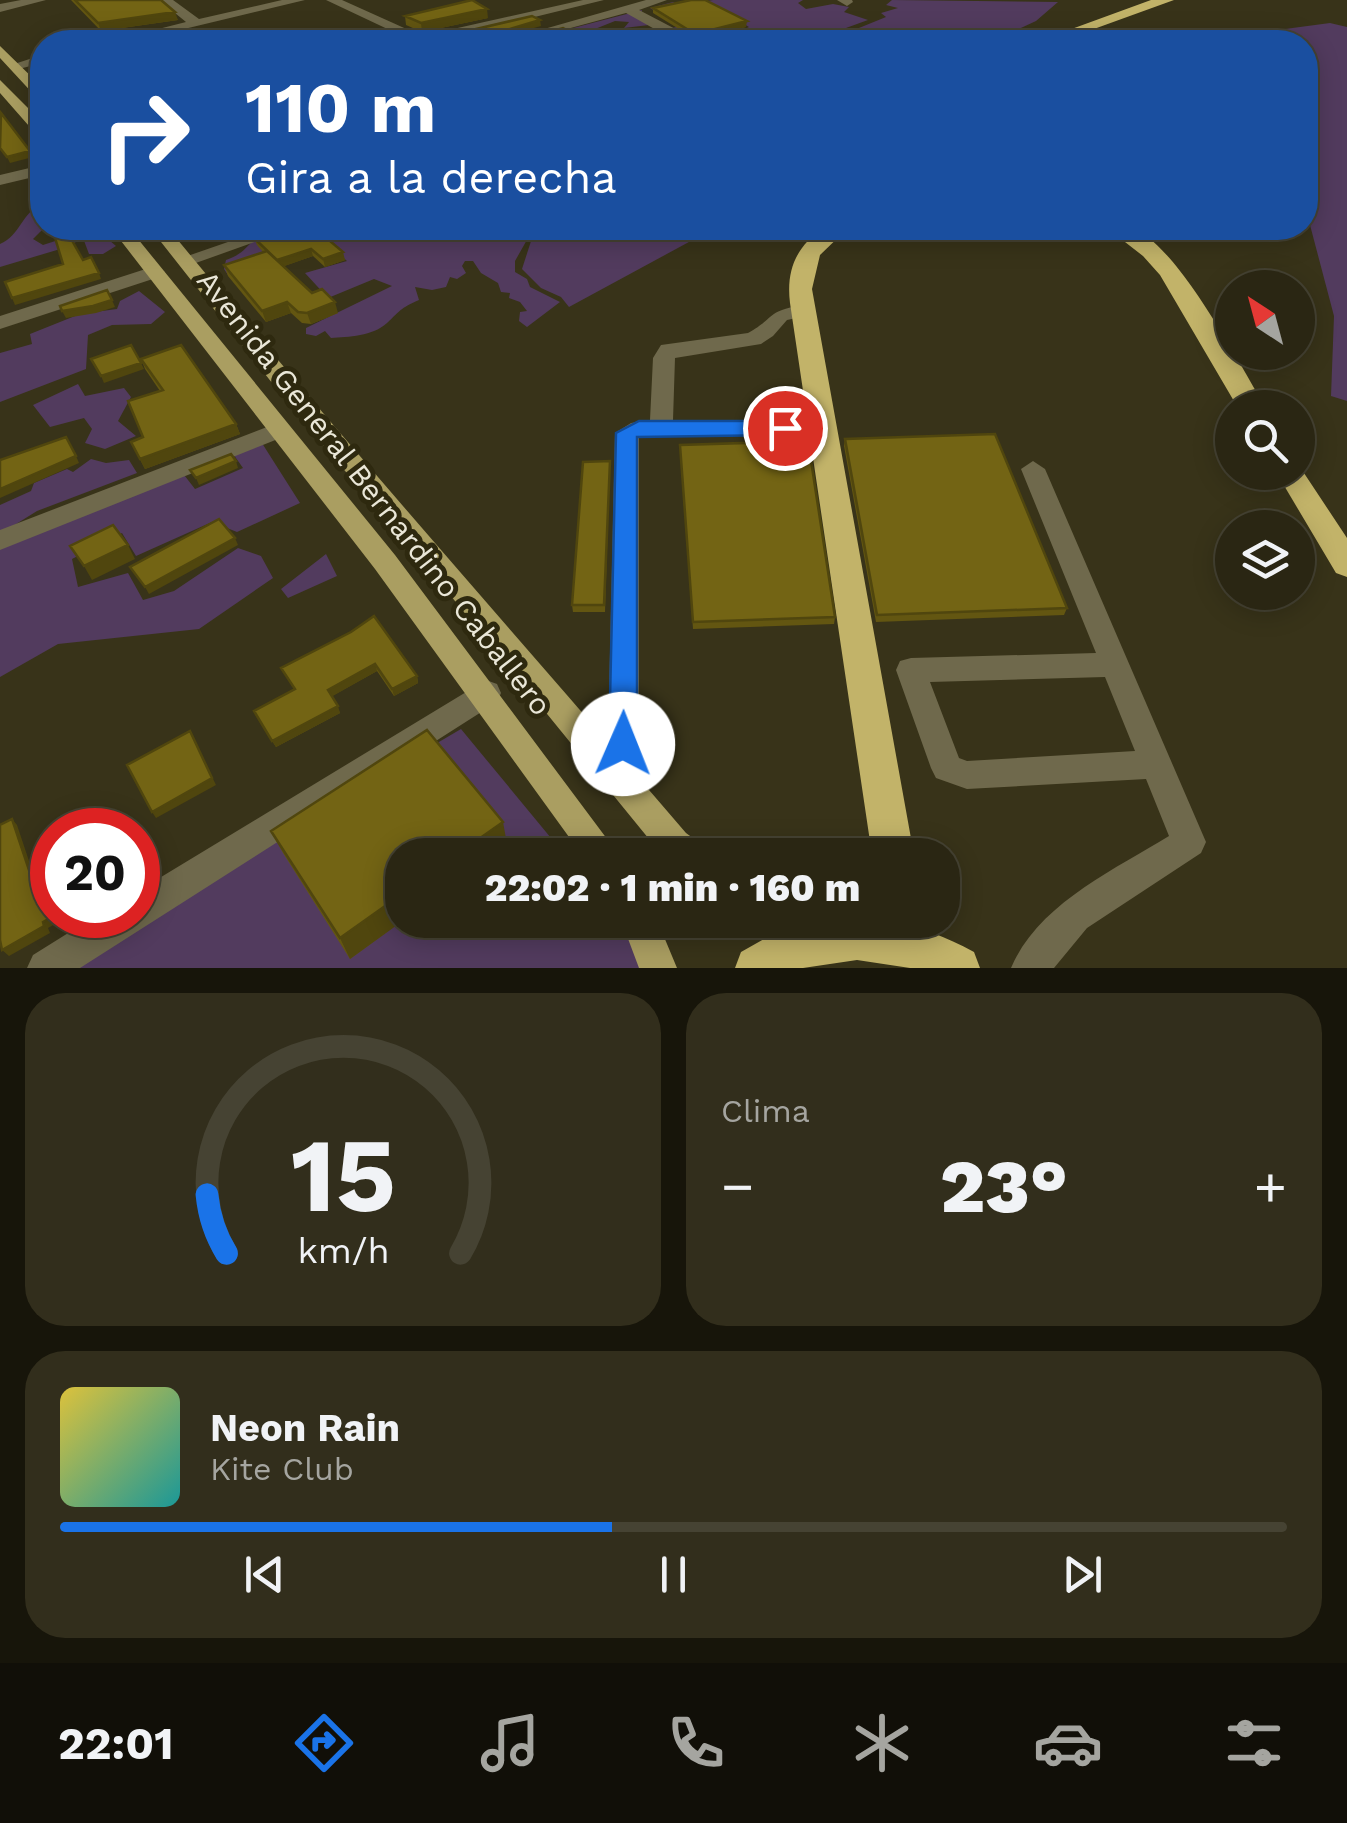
<!DOCTYPE html>
<html lang="es">
<head>
<meta charset="utf-8">
<style>
  :root { --surface:#2a2613; --page:#322e1c; --text:#f1f3f6; --muted:#a5a5a0; --line:#464333; --accent:#1a73e8 }
  body { margin:0; font-family:"Work Sans",sans-serif; background:var(--page); color:var(--text); height:100vh; display:flex; flex-direction:column; font-size:38px; white-space:nowrap }
  * { box-sizing:border-box; margin:0 }
  p { font-size:32px; color:var(--muted) }
  .icon { flex:none; width:55px; height:55px; fill:none; stroke:currentColor; stroke-width:2; stroke-linecap:round; stroke-linejoin:round }
  .map { position:relative; height:968px; overflow:hidden }
  .drawer { display:flex; flex-direction:column; gap:25px; padding:25px; background:#17150a; flex:1 }
  .drawer>* { flex:none }
  .top-card { position:absolute; left:30px; top:30px; width:1288px; height:210px; border-radius:40px; box-shadow:0 5px 25px #0003,0 0 0 2px var(--line); background:#1a4fa0; color:#fff; overflow:hidden }
  .needle { width:65px; rotate:324deg }
  .controls { position:absolute; left:1215px; top:270px; display:grid; gap:20px }
  .controls a { display:grid; place-items:center; width:100px; height:100px; border-radius:50%; background:var(--surface); box-shadow:0 5px 25px #0003,0 0 0 2px var(--line); font-size:50px }
  .speed { position:absolute; left:30px; top:808px; display:flex; gap:20px; font-size:50px; font-weight:700; text-align:center }
  .speed>* { display:grid; place-content:center; width:130px; height:130px; border-radius:50%; background:var(--surface); box-shadow:0 5px 25px #0003,0 0 0 2px var(--line); line-height:1 }
  .speed .limit { border:15px solid #d22; background:#fff; color:#111 }
  .pin { position:absolute; display:grid; place-items:center; width:85px; height:85px; color:#fff; margin:-42px; border:5px solid #fff; border-radius:50%; box-shadow:0 2px 10px #0007 }
  .me { position:absolute; width:110px; margin:-55px; rotate:1deg; stroke-linejoin:round; filter:drop-shadow(0 0 8px #0008) }
  .turn { display:flex; align-items:center; gap:35px; height:210px; padding:0 50px; font-size:45px }
  .turn .icon { width:130px; height:130px; stroke-width:2.5 }
  .turn b { display:block; font-size:70px; line-height:85px }
  .big { font-size:75px; font-weight:800; line-height:1.1 }
  .drawer .card { flex:1; display:flex; flex-direction:column; justify-content:center; gap:15px; min-width:0; padding:0 35px; border-radius:40px; background:var(--page) }
  .drawer .dial { align-items:center; gap:0 }
  .dial svg { height:260px; overflow:visible; fill:none; stroke:var(--line); stroke-width:7; stroke-linecap:round; text-anchor:middle }
  .dial text { fill:var(--text); stroke:none }
  .song { display:flex; align-items:center; gap:30px }
  .cover { width:120px; height:120px; border-radius:15px; background:linear-gradient(135deg,hsl(50 70% 55%),hsl(180 70% 35%)) }
  .played { height:10px; border-radius:5px; background:linear-gradient(90deg,var(--accent) 45%,var(--line) 45%) }
  .keys { display:flex; justify-content:space-around; direction:ltr }
  .heat { display:flex; justify-content:space-between; align-items:center; font-size:55px; direction:ltr }
  .drawer .tiles { flex:1; display:grid; gap:25px; grid-template-columns:1fr 1fr }
  .card:last-child { grid-column:span 2 }
  .trip { position:absolute; left:385px; top:838px; width:575px; height:100px; border-radius:40px; background:var(--surface); box-shadow:0 5px 25px #0003,0 0 0 2px var(--line); font-weight:800; line-height:100px; text-align:center }
  .menu { display:flex; height:160px; justify-content:space-around; align-items:center; background:#110f08; color:var(--muted) }
  .menu .icon { width:70px; height:70px }
  .menu .selected { color:var(--accent) }
  .menu b { font-size:45px; color:var(--text) }
  .map>svg:first-child { display:block }
</style>
</head>
<body>
<div class="map">
<svg width="1347" height="968" viewBox="0 0 1347 968">
  <rect width="100%" height="100%" fill="#383319"/>
  <path fill="#523b5e" d="M 713,0 L 803,0 L 798,3 L 806,9 L 833,4 L 849,7 L 844,12 L 868,20 L 846,28 L 854,30 L 886,17 L 881,13 L 898,8 L 886,5 L 892,0 L 1058,2 L 1036,21 L 990,42 L 717,42 L 749,27 L 730,16 L 695,36 L 672,38 L 649,25 L 624,28 L 629,22 L 615,21 L 585,33 L 573,28 L 642,10 L 641,16 L 672,28 L 681,26 L 650,8 L 673,2 L 680,6 Z
    M 1330,23 L 1347,27 L 1347,401 L 1331,396 L 1334,316 L 1305,206 L 1305,42 L 1223,42 L 1255,33 Z
    M 42,204 L 44,228 L 33,239 L 43,245 L 95,228 L 116,246 L 103,254 L 89,254 L 83,238 L 67,247 L 0,267 L 0,244 C 20,236 22,212 42,204 Z
    M 330,228 L 333,233 L 316,238 L 320,243 L 340,239 L 336,234 L 359,228 L 392,228 L 402,236 L 427,228 L 499,228 L 499,234 L 528,238 L 515,261 L 515,272 L 527,279 L 530,287 L 560,302 L 527,327 L 519,321 L 520,312 L 527,311 L 520,302 L 509,298 L 510,293 L 501,292 L 498,283 L 481,273 L 473,261 L 465,261 L 462,266 L 466,273 L 457,279 L 450,277 L 446,287 L 432,290 L 415,287 L 419,300 C 399,309 401,310 387,323 C 373,336 348,337 331,338 L 325,331 L 316,336 L 306,334 L 306,328 L 392,286 L 374,279 L 328,298 L 305,273 L 347,261 L 327,243 L 228,275 L 224,269 L 226,260 C 244,254 245,247 258,237 C 275,224 309,228 330,228 Z
    M 547,228 L 687,228 L 700,236 L 569,307 L 561,297 L 541,288 L 522,269 L 532,238 L 530,230 Z
    M 139,291 L 165,312 L 151,324 L 112,325 L 88,335 L 86,369 L 0,402 L 0,353 L 32,344 L 30,334 L 80,314 L 117,309 L 120,301 Z
    M 78,384 L 85,396 L 124,388 L 131,397 L 118,421 L 136,436 L 105,449 L 85,443 L 92,429 L 84,418 L 50,427 L 33,405 Z
    M 260,440 L 300,503 L 237,532 L 212,522 L 136,556 L 122,533 L 72,559 L 78,587 L 128,573 L 143,600 L 174,591 L 238,548 L 261,556 L 273,578 L 199,629 L 58,644 L 0,677 L 0,544 L 181,471 L 195,489 L 243,468 L 231,451 Z
    M 91,459 L 106,463 L 129,460 L 137,473 L 37,511 L 0,534 L 0,505 L 31,491 L 34,483 L 67,469 L 73,472 Z
    M 326,554 L 337,576 L 288,598 L 281,589 Z
    M 461,729 L 565,855 L 402,855 L 402,920 L 621,920 L 662,968 L 77,968 L 240,859 Z"/>
  <g fill="none" stroke-linecap="round" stroke-linejoin="round">
    <path fill="#6f694c" fill-rule="evenodd" d="M 21,0 L 46,0 L 0,12 L 0,4 Z
      M 159,0 L 173,0 L 199,19 L 282,0 L 305,0 L 130,42 L 107,42 L 186,22 Z
      M 326,0 L 342,0 L 422,36 L 583,0 L 604,0 L 432,42 L 415,42 Z
      M 646,0 L 667,0 L 639,10 L 685,34 L 685,40 L 657,42 L 636,39 L 634,36 L 641,32 L 667,36 L 626,13 L 519,42 L 498,42 Z
      M 837,0 L 852,0 L 853,2 L 847,6 Z
      M 42,55 L 42,63 L 15,70 L 8,66 Z
      M 42,165 L 42,175 L 0,185 L 0,175 Z
      M 268,228 L 294,228 L 193,264 L 179,264 L 176,260 Z
      M 155,266 L 165,272 L 162,276 L 0,329 L 0,316 Z
      M 803,305 L 810,307 L 813,311 L 810,315 L 787,320 L 773,336 L 761,344 L 675,358 L 673,420 L 785,420 L 797,428 L 793,433 L 639,437 L 639,783 L 635,793 L 623,798 L 611,793 L 607,783 L 615,433 L 631,423 L 650,420 L 653,358 L 661,345 L 748,333 C 776,318 765,311 803,305 Z
      M 280,422 L 292,430 L 288,435 L 0,550 L 0,530 Z
      M 1033,461 L 1045,469 L 1206,842 L 1201,853 L 1087,928 L 1054,968 L 1011,968 C 1038,904 1114,870 1169,836 L 1146,779 L 967,789 L 936,778 L 931,768 L 896,670 L 900,661 L 911,658 L 1096,653 L 1021,469 ZM 1105,677 L 1135,751 L 967,761 L 959,758 L 930,682 Z
      M 486,680 L 497,684 L 501,693 L 497,702 L 80,968 L 27,968 L 33,955 L 97,915 L 138,915 L 138,891 Z"/>
    <path fill="#aa9e61" fill-rule="evenodd" d="M 0,46 L 42,87 L 42,99 L 37,98 L 0,58 Z
      M 0,80 L 42,122 L 42,136 L 36,134 L 0,93 Z
      M 111,228 L 129,228 L 395,555 L 619,855 L 582,855 L 375,569 Z
      M 150,228 L 168,228 C 336,433 513,631 686,833 L 701,844 L 706,855 L 662,855 L 415,552 L 302,421 Z
      M 621,920 L 657,920 L 677,968 L 639,968 Z"/>
    <path fill="#c2b369" fill-rule="evenodd" d="M 1151,0 L 1174,0 L 1058,42 L 1036,42 Z
      M 823,228 L 848,228 L 820,255 L 812,289 L 914,855 L 872,855 L 790,303 C 786,270 796,247 823,228 Z
      M 1107,228 C 1113,228 1124,226 1130,228 C 1174,238 1241,367 1266,408 L 1238,408 L 1160,275 L 1143,256 Z
      M 1298,464 L 1347,538 L 1347,577 L 1336,573 L 1276,472 L 1298,472 Z
      M 820,920 C 885,920 915,920 974,952 L 980,968 L 910,968 L 857,960 L 803,968 L 735,968 L 741,952 L 764,939 Z"/>
  </g>
  <path fill="#635611" d="M 71,0 L 161,0 L 178,20 L 101,31 Z
    M 653,8 L 746,27 L 695,39 L 653,13 Z
    M 405,16 L 488,18 L 422,32 L 406,25 Z
    M 186,228 L 258,228 L 224,239 L 214,228 L 193,235 Z
    M 284,228 L 358,228 L 338,233 L 339,239 L 331,242 L 345,260 L 325,267 L 313,256 L 284,266 L 312,293 L 338,313 L 311,324 L 302,323 L 291,313 L 266,322 L 228,276 L 224,265 L 263,252 L 257,245 L 254,238 Z
    M 141,359 L 236,424 L 240,434 L 145,469 L 131,442 L 143,437 L 160,391 L 145,369 Z
    M 845,439 L 1067,608 L 1064,615 L 876,622 L 844,446 Z
    M 680,452 L 835,617 L 834,624 L 693,629 Z
    M 610,461 L 605,612 L 573,612 L 572,605 Z
    M 351,632 L 417,676 L 418,683 L 394,696 L 377,671 L 332,696 L 340,713 L 276,747 L 254,711 L 294,689 L 281,668 Z
    M 271,831 L 507,844 L 350,959 L 283,853 Z"/>
  <path fill="#50460e" d="M 487,9 L 488,18 L 422,32 L 421,23 Z
    M 175,12 L 178,20 L 101,31 L 98,23 Z
    M 540,20 L 541,26 L 495,39 L 496,33 Z
    M 747,21 L 746,27 L 695,39 L 695,34 Z
    M 30,151 L 33,157 L 10,163 L 7,157 Z
    M 190,228 L 214,228 L 193,235 Z
    M 235,228 L 258,228 L 224,239 L 222,232 Z
    M 333,228 L 358,228 L 338,233 L 339,239 L 326,243 L 324,236 Z
    M 311,249 L 313,256 L 279,268 L 277,260 Z
    M 343,252 L 345,260 L 325,267 L 323,259 Z
    M 99,273 L 101,279 L 15,305 L 12,298 Z
    M 112,300 L 115,307 L 96,313 L 66,318 L 62,311 Z
    M 287,302 L 291,313 L 266,322 L 262,311 Z
    M 335,302 L 338,313 L 311,324 L 307,313 Z
    M 141,363 L 144,369 L 104,383 L 101,376 Z
    M 236,424 L 240,434 L 145,469 L 140,459 Z
    M 76,456 L 79,463 L 0,498 L 0,489 Z
    M 236,461 L 238,468 L 199,485 L 196,478 Z
    M 235,538 L 238,545 L 149,594 L 145,587 Z
    M 128,545 L 135,559 L 92,580 L 84,566 Z
    M 375,664 L 377,671 L 331,697 L 328,690 Z
    M 417,676 L 418,683 L 394,696 L 392,689 Z
    M 338,706 L 340,713 L 276,747 L 272,741 Z
    M 190,731 L 216,785 L 156,818 L 152,812 Z
    M 12,819 L 17,825 L 36,882 L 31,876 Z
    M 503,822 L 507,844 L 492,855 L 456,855 Z
    M 402,894 L 404,920 L 350,959 L 340,938 Z
    M 55,915 L 71,915 L 48,928 L 50,933 L 9,956 L 2,950 Z"/>
  <path fill="#736414" stroke="#50460e" stroke-width="2.5" d="M 75,0 L 161,0 L 175,12 L 98,23 Z
    M 472,0 L 487,9 L 421,23 L 405,16 Z
    M 691,0 L 705,0 L 747,21 L 695,34 L 653,8 Z
    M 532,16 L 540,20 L 496,33 L 495,39 L 519,40 L 563,28 L 589,42 L 433,42 L 429,40 Z
    M 1,113 L 30,151 L 7,157 L 0,148 Z
    M 52,228 L 65,228 L 83,260 L 91,257 L 99,273 L 12,298 L 5,282 L 63,264 Z
    M 218,228 L 235,228 L 222,232 Z
    M 284,228 L 333,228 L 337,231 L 324,236 L 343,252 L 323,259 L 311,249 L 277,260 L 254,238 Z
    M 267,251 L 312,293 L 322,289 L 335,302 L 307,313 L 298,312 L 287,302 L 262,311 L 224,265 Z
    M 107,290 L 112,300 L 93,306 L 62,311 L 60,306 Z
    M 131,345 L 141,363 L 101,376 L 91,359 Z
    M 181,345 L 236,424 L 140,459 L 131,442 L 143,437 L 128,401 L 163,390 L 141,359 Z
    M 995,434 L 1067,608 L 877,615 L 845,439 Z
    M 66,437 L 76,456 L 0,489 L 0,460 Z
    M 808,441 L 835,617 L 693,622 L 680,445 Z
    M 231,454 L 236,461 L 196,478 L 190,470 Z
    M 610,461 L 604,605 L 572,605 L 583,462 Z
    M 219,519 L 235,538 L 145,587 L 130,567 Z
    M 113,525 L 128,545 L 84,566 L 70,546 Z
    M 374,616 L 417,676 L 392,689 L 375,664 L 328,690 L 338,706 L 272,741 L 254,711 L 295,689 L 281,668 L 351,632 Z
    M 427,730 L 503,822 L 456,855 L 402,855 L 402,894 L 340,938 L 271,831 Z
    M 190,731 L 212,778 L 152,812 L 127,765 Z
    M 12,819 L 31,876 L 52,865 L 52,915 L 55,915 L 43,922 L 44,926 L 2,950 L 0,940 L 0,825 Z"/>
  <path fill="#1a73e8" stroke="#114b97" stroke-width="2.5" d="M 639,421 L 785,421 L 796,428 L 785,435 L 637,437 L 637,744 L 633,753 L 623,756 L 613,753 L 609,744 L 616,433 Z"/>
  <g text-anchor="middle" stroke-width="10" stroke-linejoin="round" paint-order="stroke">
    <g font-size="30" fill="#eae7d8" stroke="#2e290f">
      <text transform="translate(374 493) rotate(52)" y="10">Avenida General Bernardino Caballero</text>
    </g>
  </g>
</svg>
<div class="controls">
<a><svg class="needle" viewBox="-14 -14 28 28"><path d="M0-13l5 13h-10z" fill="#e53935"/><path d="M0 13l5-13h-10z" fill="#a5a5a0"/></svg></a>
<a><svg class="icon" aria-label="search" viewBox="0 0 24 24"><circle cx="10" cy="10" r="6"/><path d="M15 15l6 6"/></svg></a>
<a><svg class="icon" aria-label="layers" viewBox="0 0 24 24"><path d="M12 4l9 5-9 5-9-5zM3 14l9 5 9-5"/></svg></a>
</div>
<div class="speed"><div class="limit">20</div></div>
<div class="pin" style="left:785px;top:428px;background:#d93025"><svg class="icon" aria-label="arrive" viewBox="0 0 24 24"><path d="M6 21V4h12l-3 4 3 4H6"/></svg></div>
<svg class="me" style="left:623px;top:744px" viewBox="-20 -20 40 40"><circle r="19" fill="#fff"/><path d="M0-13L10 11 0 6-10 11z" fill="#1a73e8"/></svg>
<div class="trip">22:02 · 1 min · 160 m</div>
<div class="top-card">
<div class="turn"><svg class="icon" aria-label="right" viewBox="0 0 24 24"><path d="M7 20v-9h11M14 6l5 5-5 5"/></svg><div><b>110 m</b>Gira a la derecha</div></div>
</div>
</div>
<section class="drawer">
<div class="tiles">
<div class="card dial"><svg viewBox="0 0 100 80">
<path d="M14 69A42 42 0 1 1 86 69"/>
<path d="M14 69A42 42 0 0 1 8 51" stroke="#1a73e8"/>
<text x="50" y="56" font-size="32" font-weight="700">15</text>
<text x="50" y="72" font-size="11">km/h</text>
</svg></div>
<div class="card"><p>Clima</p>
<div class="heat"><a>−</a><b class="big">23°</b><a>+</a></div>
</div>
<div class="card">
<div class="song"><i class="cover"></i><div><b>Neon Rain</b><p>Kite Club</p></div></div>
<div class="played"></div>
<div class="keys"><svg class="icon" aria-label="previous" viewBox="0 0 24 24"><path d="M18 5L8 12l10 7zM5 5v14"/></svg><svg class="icon" aria-label="pause" viewBox="0 0 24 24"><path d="M8 5v14M16 5v14"/></svg><svg class="icon" aria-label="next" viewBox="0 0 24 24"><path d="M6 5l10 7-10 7zM19 5v14"/></svg></div>
</div>
</div>
</section>
<nav class="menu">
<b>22:01</b>
<svg class="icon selected" aria-label="directions" viewBox="0 0 24 24"><path d="M12 3l9 9-9 9-9-9zM9 14v-3h6M13 9l2 2-2 2"/></svg>
<svg class="icon" aria-label="music" viewBox="0 0 24 24"><path d="M9 18V5l10-2v13"/><circle cx="6" cy="18" r="3"/><circle cx="16" cy="16" r="3"/></svg>
<svg class="icon" aria-label="phone" viewBox="0 0 24 24"><path d="M5 4h4l2 5-3 2q2 4 5 5l2-3 5 2v4C11 20 4 13 5 4z"/></svg>
<svg class="icon" aria-label="climate" viewBox="0 0 24 24"><path d="M12 3v18M4 7l16 10M4 17L20 7"/></svg>
<svg class="icon" aria-label="car" viewBox="0 0 24 24"><path d="M5 17H2v-5l4-1 3-4h7l3 4 3 1v5h-3M9 17h6M6 11h13"/><circle cx="7" cy="17" r="2"/><circle cx="17" cy="17" r="2"/></svg>
<svg class="icon" aria-label="filters" viewBox="0 0 24 24"><path d="M4 7h16M4 17h16"/><circle cx="9" cy="7" r="2"/><circle cx="15" cy="17" r="2"/></svg>
</nav>
</body>
</html>
